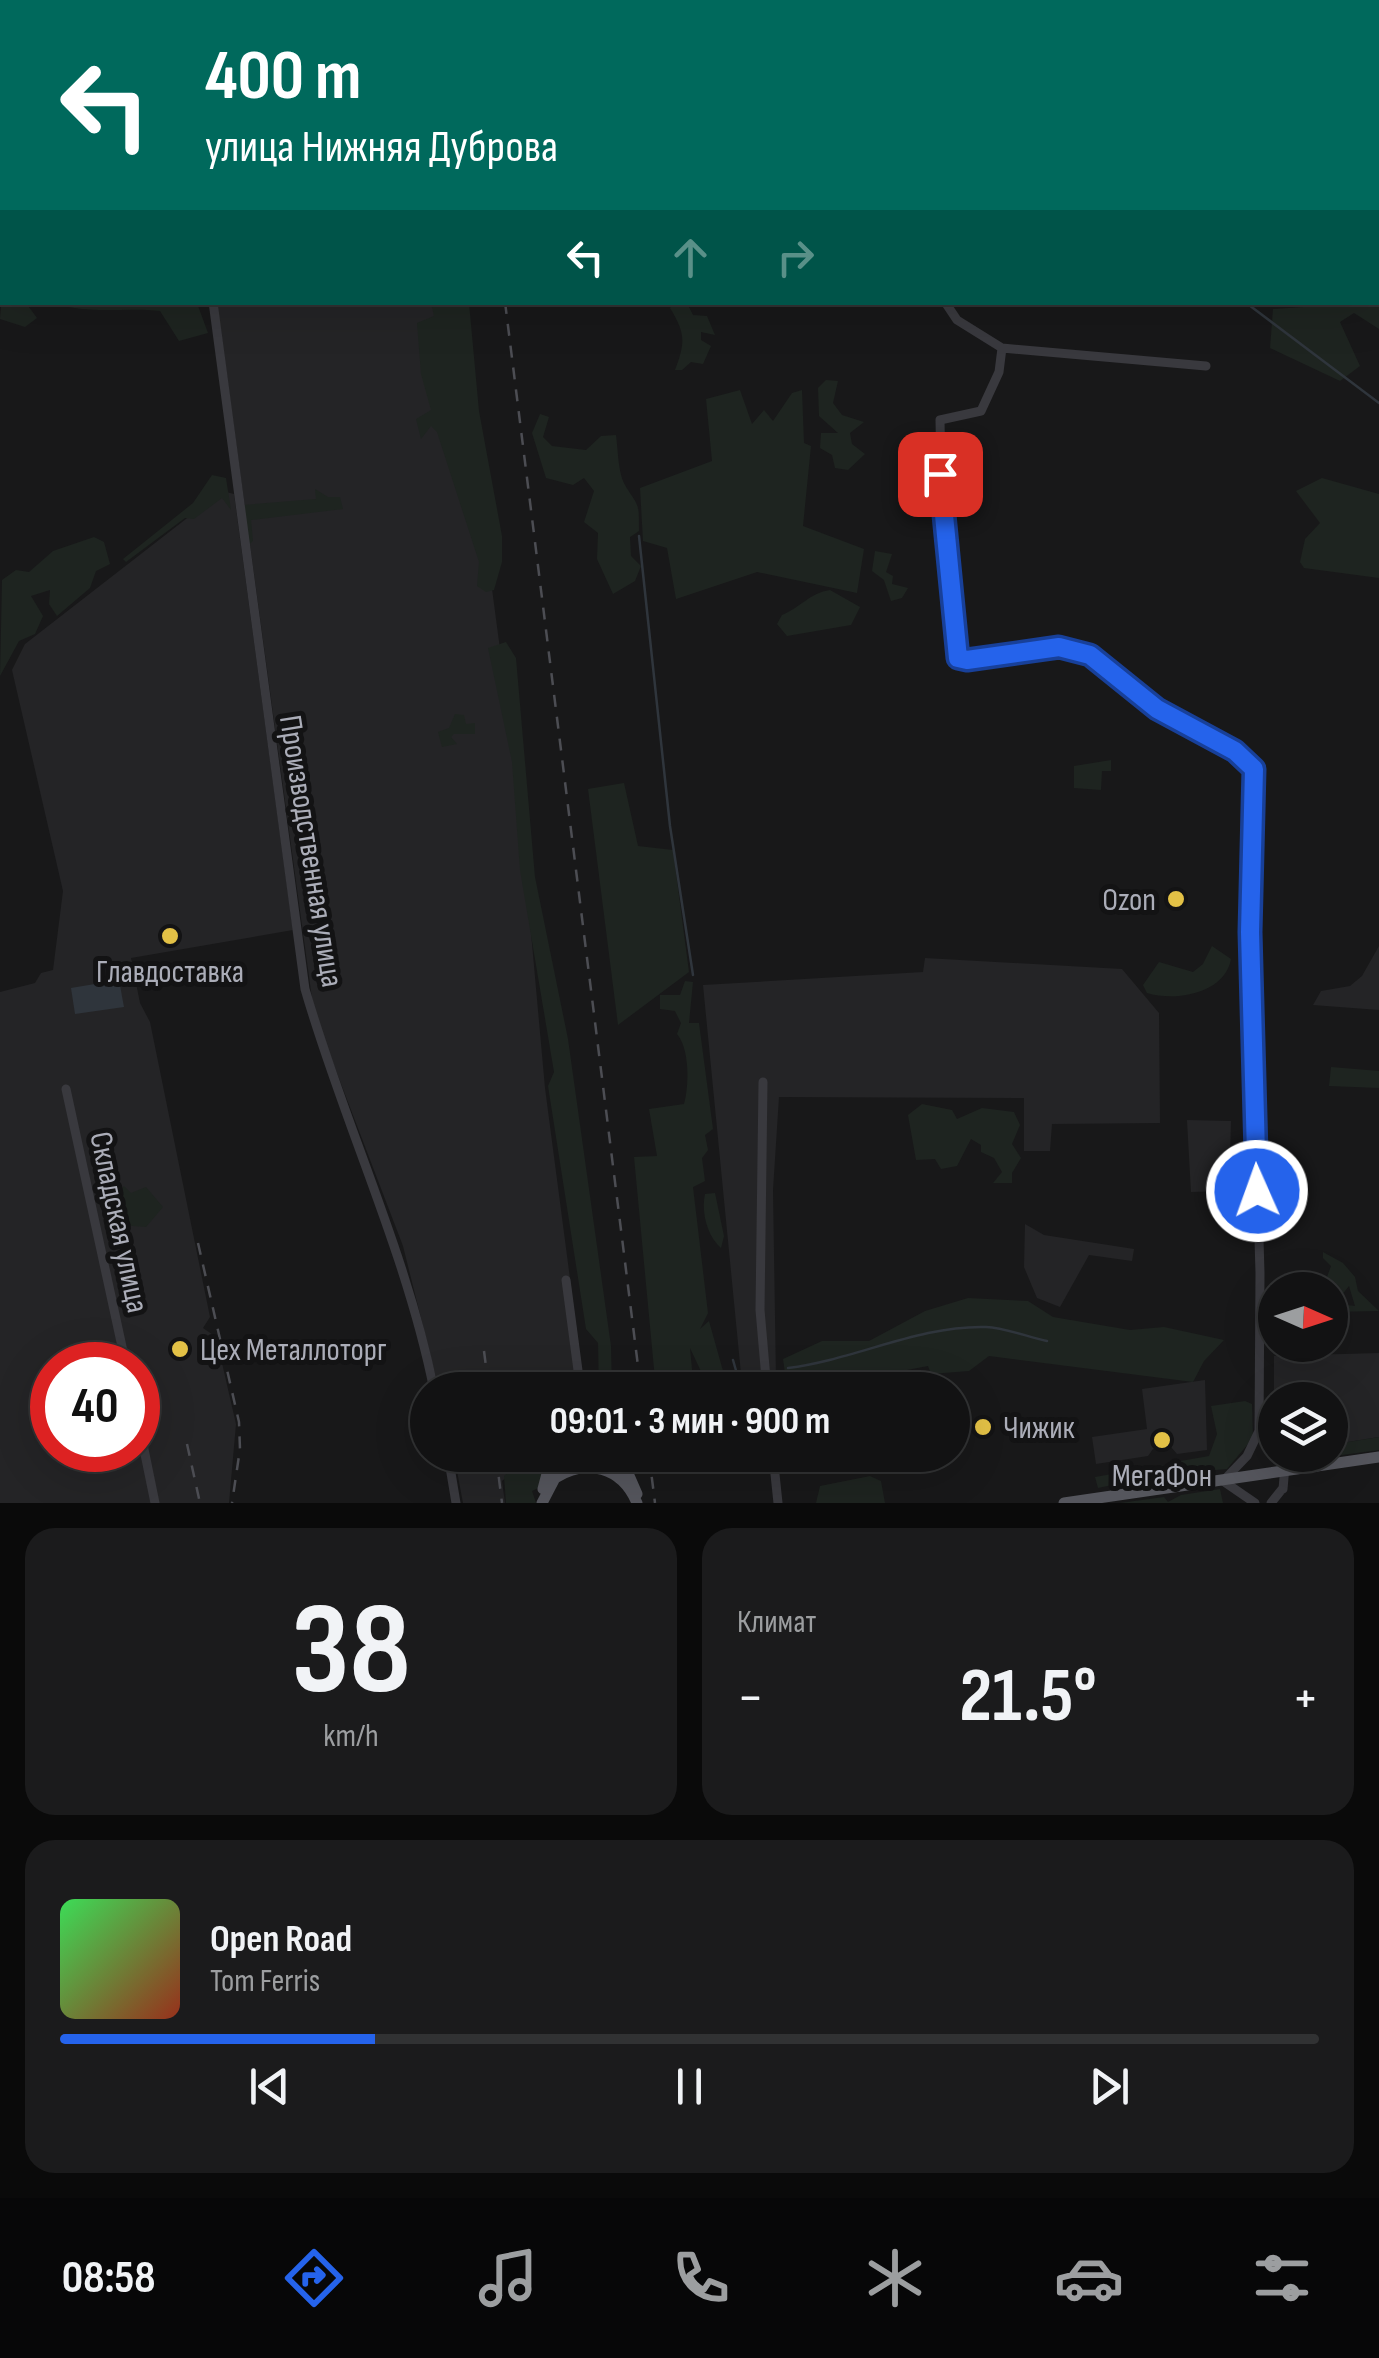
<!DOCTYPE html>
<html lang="ru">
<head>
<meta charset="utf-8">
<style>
  :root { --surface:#121213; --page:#1b1b1c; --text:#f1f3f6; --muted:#9c9ea0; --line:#313233; --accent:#2563eb }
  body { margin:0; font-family:"Sofia Sans Condensed",sans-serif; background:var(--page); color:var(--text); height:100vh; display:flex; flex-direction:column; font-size:38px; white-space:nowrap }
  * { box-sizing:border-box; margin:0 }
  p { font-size:32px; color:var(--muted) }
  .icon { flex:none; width:55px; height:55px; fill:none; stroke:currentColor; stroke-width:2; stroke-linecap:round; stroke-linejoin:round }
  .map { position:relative; height:1503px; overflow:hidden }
  .sheet { display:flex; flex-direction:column; gap:25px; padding:25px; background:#0a0a0a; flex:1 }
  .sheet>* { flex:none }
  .banner { position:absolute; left:0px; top:0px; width:1380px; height:305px; box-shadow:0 10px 40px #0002,0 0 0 2px var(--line); background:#00695c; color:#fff; overflow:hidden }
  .needle { width:65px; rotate:93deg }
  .controls { position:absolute; left:1258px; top:1272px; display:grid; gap:20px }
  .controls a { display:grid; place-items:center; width:90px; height:90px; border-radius:50%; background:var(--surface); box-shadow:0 10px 40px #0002,0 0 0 2px var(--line); font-size:50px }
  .speed { position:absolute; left:30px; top:1342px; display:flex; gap:20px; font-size:50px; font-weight:700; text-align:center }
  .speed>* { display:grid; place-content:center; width:130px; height:130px; border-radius:50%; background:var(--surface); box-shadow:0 10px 40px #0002,0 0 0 2px var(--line); line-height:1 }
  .speed .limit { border:15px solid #d22; background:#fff; color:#111 }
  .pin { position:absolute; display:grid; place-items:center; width:85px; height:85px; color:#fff; margin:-42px; border-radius:20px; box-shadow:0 5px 15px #0006 }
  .me { position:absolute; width:110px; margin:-55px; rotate:358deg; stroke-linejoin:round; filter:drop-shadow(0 0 8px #0008) }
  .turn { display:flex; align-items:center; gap:35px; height:210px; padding:0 40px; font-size:45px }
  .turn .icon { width:130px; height:130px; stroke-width:2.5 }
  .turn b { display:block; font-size:70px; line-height:85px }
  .lanes { display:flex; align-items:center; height:95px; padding:0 40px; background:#0003; justify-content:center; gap:50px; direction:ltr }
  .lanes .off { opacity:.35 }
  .big { font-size:75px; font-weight:700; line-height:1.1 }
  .sheet .card { flex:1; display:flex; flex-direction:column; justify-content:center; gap:15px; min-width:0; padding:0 35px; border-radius:30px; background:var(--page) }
  .sheet .dial { align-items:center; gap:0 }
  .dial b { font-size:130px; line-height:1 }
  .song { display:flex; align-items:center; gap:30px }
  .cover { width:120px; height:120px; border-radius:15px; background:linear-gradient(135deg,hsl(130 70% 55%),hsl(10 70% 35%)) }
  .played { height:10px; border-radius:5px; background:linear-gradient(90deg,var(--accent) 25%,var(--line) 25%) }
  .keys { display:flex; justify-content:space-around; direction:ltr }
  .heat { display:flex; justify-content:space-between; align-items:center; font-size:55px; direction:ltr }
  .sheet .tiles { flex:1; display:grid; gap:25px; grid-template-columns:1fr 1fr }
  .card:last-child { grid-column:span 2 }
  .trip { position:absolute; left:410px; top:1372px; width:560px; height:100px; border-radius:50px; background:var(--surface); box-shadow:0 10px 40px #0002,0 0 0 2px var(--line); font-weight:700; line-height:100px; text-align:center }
  .tab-bar { display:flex; height:160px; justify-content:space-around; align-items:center; background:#070708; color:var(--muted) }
  .tab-bar .icon { width:70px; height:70px }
  .tab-bar .on { color:var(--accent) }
  .tab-bar b { font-size:45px; color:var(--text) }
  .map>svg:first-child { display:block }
</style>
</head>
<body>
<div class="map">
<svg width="1379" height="1503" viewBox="0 0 1379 1503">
  <rect width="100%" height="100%" fill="#181819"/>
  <path fill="#242426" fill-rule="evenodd" d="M 217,303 L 454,303 L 517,777 L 545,1088 L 582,1370 L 569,1390 L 439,1390 L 403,1246 L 314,1013 Z
    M 222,491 L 234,494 L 293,930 L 131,958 L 140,1003 L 150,1022 L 210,1317 L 203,1328 L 216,1337 L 236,1424 L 229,1503 L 0,1503 L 0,992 L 35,983 L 41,973 L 53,970 L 63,891 L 12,670 L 25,644 ZM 52,1365 L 138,1365 L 138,1450 L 52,1450 Z
    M 1379,946 L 1379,1010 L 1313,1005 L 1321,991 L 1350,986 L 1362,976 Z
    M 925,958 L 1122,969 L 1159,1013 L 1160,1123 L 1052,1124 L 1050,1151 L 1024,1151 L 1024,1098 L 779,1097 L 773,1190 L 776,1380 L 742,1384 L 703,985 L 923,972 Z
    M 1187,1120 L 1231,1121 L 1229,1191 L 1191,1192 Z
    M 1025,1224 L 1044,1235 L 1134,1249 L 1132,1261 L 1089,1255 L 1060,1307 L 1037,1298 L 1024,1267 Z
    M 1379,1353 L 1379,1437 L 1330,1445 L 1330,1400 L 1275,1400 L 1274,1429 L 1274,1356 Z
    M 1205,1380 L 1207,1450 L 1177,1454 L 1171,1447 L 1153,1449 L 1148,1456 L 1096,1464 L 1092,1437 L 1147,1429 L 1142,1389 Z
    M 454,1455 L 533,1455 L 502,1481 L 505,1503 L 463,1503 Z"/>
  <path fill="#1e2420" d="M 584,0 L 887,0 L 585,2 Z
    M 965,0 L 1379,0 L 1379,166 L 1378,2 Z
    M 1379,263 L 1379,329 L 1354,313 L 1340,322 L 1360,366 L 1340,381 L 1270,348 L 1273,309 L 1378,302 Z
    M 2,295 L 2,302 L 26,303 L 37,318 L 25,327 L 0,319 Z
    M 55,303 L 197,303 L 208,333 L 179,341 L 160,311 C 127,307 85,315 55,303 Z
    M 431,303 L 469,303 L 479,411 L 502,536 L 502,562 L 494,590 L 486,592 L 477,586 L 479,562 L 437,432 L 431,426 L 421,439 L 416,419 L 431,410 L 421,374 L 417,323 L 434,316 Z
    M 674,303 L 687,303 L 693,315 L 707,316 L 715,335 L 701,332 L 701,340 L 711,346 L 703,364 L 691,362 L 682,370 L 675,370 C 685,343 686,334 670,308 Z
    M 826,380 L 838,381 L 833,403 L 842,415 L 864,422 L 850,433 L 852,444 L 865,454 L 848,470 L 835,468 L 832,455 L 820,448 L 821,433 L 838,433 L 819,416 L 818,388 Z
    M 740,390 L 752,424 L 764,410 L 773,421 L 792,393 L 802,390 L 804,443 L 811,446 L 803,526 L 864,549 L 857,593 L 757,572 L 676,599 L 667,548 L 643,541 L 640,488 L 712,461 L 706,399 Z
    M 540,414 L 549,417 L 543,437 L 552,446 L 586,450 L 601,436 L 616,435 C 618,449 618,473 625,485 C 639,508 639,501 639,531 L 630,537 L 631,556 L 641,566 L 635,581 L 613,594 L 597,559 L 598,533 L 584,522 L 594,491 L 584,478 L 573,485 L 546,478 L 532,433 Z
    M 212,475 L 226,478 L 231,510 L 222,498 L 194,519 L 185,518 L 126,562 L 123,559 L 193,503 Z
    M 1322,478 L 1379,494 L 1379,578 L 1304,568 L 1300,562 L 1305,539 L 1320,523 L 1296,491 Z
    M 315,489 L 328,497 L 340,497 L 343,509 L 251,520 L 253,541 L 249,545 L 243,505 L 316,499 Z
    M 94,537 L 104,542 L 110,564 L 96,571 L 90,588 L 57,616 L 49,604 L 50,590 L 31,596 L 43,616 L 35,634 L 19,641 L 0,676 L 2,580 L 16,570 L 29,572 L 53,551 Z
    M 875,551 L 892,554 L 886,572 L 893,576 L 892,584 L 908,588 L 902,598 L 891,601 L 884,580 L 872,571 Z
    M 830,590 L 860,607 L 851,625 L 787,636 L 777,624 L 782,615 C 801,607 810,593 830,590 Z
    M 506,642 L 516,658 L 535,877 L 568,1039 L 611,1346 L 612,1390 L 599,1390 L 598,1343 L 586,1329 L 548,1086 L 554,1072 L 520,870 L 512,762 L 488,648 Z
    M 455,714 L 464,715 L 466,724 L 475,723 L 475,734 L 454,734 L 451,737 L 457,744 L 442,747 L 438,732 L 449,728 Z
    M 1111,760 L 1111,771 L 1102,771 L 1101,790 L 1074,788 L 1074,766 Z
    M 624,783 L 638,846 L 673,850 L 689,972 L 618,1025 L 588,789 Z
    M 1212,946 L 1231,959 C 1225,993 1177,1002 1147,993 L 1143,985 L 1159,962 L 1193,972 L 1203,964 Z
    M 685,981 L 693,982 L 689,1023 L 699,1023 L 713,1129 L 705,1135 L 708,1150 L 702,1158 L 705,1181 L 693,1187 L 708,1313 L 700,1329 L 709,1321 L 725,1378 L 714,1384 L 705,1380 L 690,1348 L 694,1390 L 656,1390 L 634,1157 L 657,1156 L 649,1109 L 684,1104 C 689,1086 690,1049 677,1034 L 681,1023 L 675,1011 L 660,1009 L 660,995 L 680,995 Z
    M 1331,1067 L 1379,1071 L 1379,1088 L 1329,1086 Z
    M 922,1104 L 952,1110 L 957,1119 L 982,1108 L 1014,1112 L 1020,1125 L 1012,1144 L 1021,1158 L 1012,1173 L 1012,1183 L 993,1183 L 1002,1172 L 994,1158 L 981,1152 L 981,1145 L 971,1139 L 957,1166 L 941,1169 L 935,1159 L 916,1160 L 908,1115 Z
    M 124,1186 L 131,1193 L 146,1187 L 163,1207 L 146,1227 L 120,1225 L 114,1211 L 122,1205 L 115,1196 Z
    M 715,1193 L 724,1236 L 721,1248 C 707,1236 701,1212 705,1194 Z
    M 1323,1252 L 1343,1263 L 1355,1277 L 1358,1291 L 1379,1311 L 1331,1312 L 1331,1303 L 1355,1306 L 1349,1286 L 1341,1296 L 1331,1284 L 1324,1285 L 1331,1266 L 1323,1258 Z
    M 968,1298 L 1028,1301 L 1053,1317 L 1130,1330 L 1164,1327 L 1224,1340 L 1204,1361 L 1193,1382 L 989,1356 L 969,1371 L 931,1374 L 928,1366 L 907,1370 L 904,1378 L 852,1374 L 853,1390 L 819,1390 L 817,1378 L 786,1380 L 783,1359 L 822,1341 L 869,1341 L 925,1311 Z
    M 1245,1401 L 1252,1404 L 1253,1438 L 1227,1469 L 1171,1474 L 1169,1463 L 1209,1456 L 1217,1434 L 1211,1406 Z
    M 1379,1437 L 1379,1450 L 1298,1461 L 1287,1455 L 1330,1455 L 1330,1445 Z
    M 515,1455 L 521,1463 L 528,1455 L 548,1455 L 538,1488 L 532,1491 L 536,1503 L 506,1503 L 504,1476 L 514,1467 Z
    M 1163,1465 L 1165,1474 L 1098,1488 L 1095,1477 Z
    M 870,1476 L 881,1481 L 885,1503 L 816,1503 L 820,1486 Z
    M 1220,1489 L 1223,1503 L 1120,1503 L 1164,1497 L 1168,1502 L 1181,1495 Z"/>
  <path fill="#2f353c" d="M 119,980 L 124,1007 L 75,1014 L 71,988 Z"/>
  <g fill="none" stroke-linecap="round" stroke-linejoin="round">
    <path stroke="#2f353c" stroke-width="2.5" d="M 924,2 L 925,0
      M 1245,302 L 1379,403
      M 639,536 L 670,826 L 693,975
      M 733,1360 L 739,1381 L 736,1390
      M 788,1368 C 854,1360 919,1325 986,1327 C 1006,1328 1028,1337 1047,1341"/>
    <path stroke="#39393e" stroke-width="9" d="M 177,2 L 178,0
      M 213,302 L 305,989 C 344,1124 406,1251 434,1390
      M 945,302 L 957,320 L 1002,348 L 1206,366
      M 1002,348 L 999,372 L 981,411 L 940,420 L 941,474 L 957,657 L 967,660 L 1059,647 L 1090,655 L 1157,709 L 1235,751 L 1254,769 L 1250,932 L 1260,1273 L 1259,1431 L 1247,1456 L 1223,1481 L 1255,1503
      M 763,1082 L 760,1310 L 767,1390
      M 66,1089 L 126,1365
      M 566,1280 L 579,1378 L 586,1390
      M 138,1420 L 155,1503
      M 1259,1432 L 1285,1466 L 1283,1489
      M 448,1455 L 456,1503
      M 773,1455 L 778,1503
      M 1271,1503 L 1283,1488"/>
    <path stroke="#55565d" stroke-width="11" d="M 563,1455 L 580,1466
      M 620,1455 L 637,1494
      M 543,1489 L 552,1455
      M 542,1503 L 555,1478 C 587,1458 622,1467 637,1503
      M 1064,1503 L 1379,1457"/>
    <path stroke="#4c4d53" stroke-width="2.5" stroke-dasharray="12 10" stroke-linecap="butt" d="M 472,0 L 472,2
      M 505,302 L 641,1390
      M 198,1243 L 239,1422 L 240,1449 L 232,1503
      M 484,1351 L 489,1390
      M 187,1444 L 200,1503
      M 496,1455 L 502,1503
      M 649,1455 L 655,1503"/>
  </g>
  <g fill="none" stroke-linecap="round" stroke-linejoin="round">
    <g stroke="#184099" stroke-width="25">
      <path id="route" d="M 940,474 L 958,658 L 967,660 L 1059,647 L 1090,655 L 1157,709 L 1235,751 L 1254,769 L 1250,932 L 1257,1191"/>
    </g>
    <use href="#route" stroke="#2563eb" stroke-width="18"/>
  </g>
  <g fill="#e3c146" stroke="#131314" stroke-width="4">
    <circle cx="1176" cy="899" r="10"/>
    <circle cx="170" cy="936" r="10"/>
    <circle cx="180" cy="1349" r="10"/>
    <circle cx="983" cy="1427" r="10"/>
    <circle cx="1162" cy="1440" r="10"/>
  </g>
  <g text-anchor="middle" stroke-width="10" stroke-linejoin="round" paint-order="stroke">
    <g font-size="32" fill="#abadb8" stroke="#131314">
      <text transform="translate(312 851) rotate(81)" y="11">Производственная улица</text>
      <text transform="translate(120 1222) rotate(78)" y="11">Складская улица</text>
    </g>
    <g font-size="32" fill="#abadb8" stroke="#131314">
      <text x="1156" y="910" text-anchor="end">Ozon</text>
      <text x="170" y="982">Главдоставка</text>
      <text x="200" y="1360" text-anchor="start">Цех Металлоторг</text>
      <text x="1003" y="1438" text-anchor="start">Чижик</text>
      <text x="1162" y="1486">МегаФон</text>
    </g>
  </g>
</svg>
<div class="controls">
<a><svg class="needle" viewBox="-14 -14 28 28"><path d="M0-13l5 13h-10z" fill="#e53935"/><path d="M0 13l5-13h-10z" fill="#9c9ea0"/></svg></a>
<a><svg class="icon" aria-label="layers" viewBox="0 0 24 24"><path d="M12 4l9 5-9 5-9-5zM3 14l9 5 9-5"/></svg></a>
</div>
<div class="speed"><div class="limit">40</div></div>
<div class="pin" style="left:940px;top:474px;background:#d93025"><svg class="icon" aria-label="arrive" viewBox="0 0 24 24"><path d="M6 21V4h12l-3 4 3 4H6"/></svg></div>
<svg class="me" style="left:1257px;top:1191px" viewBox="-20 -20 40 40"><circle r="17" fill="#2563eb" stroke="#fff" stroke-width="3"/><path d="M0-11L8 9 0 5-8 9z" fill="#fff"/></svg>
<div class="trip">09:01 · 3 мин · 900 m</div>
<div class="banner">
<div class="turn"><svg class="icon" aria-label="left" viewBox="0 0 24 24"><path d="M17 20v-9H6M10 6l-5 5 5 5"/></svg><div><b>400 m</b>улица Нижняя Дуброва</div></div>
<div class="lanes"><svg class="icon" aria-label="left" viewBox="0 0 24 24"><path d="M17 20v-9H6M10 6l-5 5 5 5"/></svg><svg class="icon off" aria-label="ahead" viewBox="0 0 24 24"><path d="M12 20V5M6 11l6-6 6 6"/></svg><svg class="icon off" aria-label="right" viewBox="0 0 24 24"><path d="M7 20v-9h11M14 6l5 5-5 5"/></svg></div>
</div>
</div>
<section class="sheet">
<div class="tiles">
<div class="card dial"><b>38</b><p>km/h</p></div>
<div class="card"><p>Климат</p>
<div class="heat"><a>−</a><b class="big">21.5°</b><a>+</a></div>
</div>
<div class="card">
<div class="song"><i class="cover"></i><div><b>Open Road</b><p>Tom Ferris</p></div></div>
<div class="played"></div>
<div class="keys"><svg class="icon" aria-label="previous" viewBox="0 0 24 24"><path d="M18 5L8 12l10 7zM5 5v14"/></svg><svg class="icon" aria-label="pause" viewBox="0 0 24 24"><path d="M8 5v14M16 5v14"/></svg><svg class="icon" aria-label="next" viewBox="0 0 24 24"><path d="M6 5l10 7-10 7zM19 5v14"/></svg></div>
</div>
</div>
</section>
<nav class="tab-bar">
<b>08:58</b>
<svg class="icon on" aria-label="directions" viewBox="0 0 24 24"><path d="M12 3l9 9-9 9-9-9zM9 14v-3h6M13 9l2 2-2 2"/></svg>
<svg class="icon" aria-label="music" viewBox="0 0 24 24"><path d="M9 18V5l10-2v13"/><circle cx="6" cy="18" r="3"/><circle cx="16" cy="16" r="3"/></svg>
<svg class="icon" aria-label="phone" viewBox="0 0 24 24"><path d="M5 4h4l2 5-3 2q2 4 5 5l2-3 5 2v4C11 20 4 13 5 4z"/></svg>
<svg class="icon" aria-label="climate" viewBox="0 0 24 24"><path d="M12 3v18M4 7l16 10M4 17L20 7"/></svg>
<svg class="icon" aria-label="car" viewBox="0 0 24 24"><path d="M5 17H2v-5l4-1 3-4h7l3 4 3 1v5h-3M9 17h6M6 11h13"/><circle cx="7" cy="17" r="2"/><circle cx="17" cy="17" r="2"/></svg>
<svg class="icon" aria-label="filters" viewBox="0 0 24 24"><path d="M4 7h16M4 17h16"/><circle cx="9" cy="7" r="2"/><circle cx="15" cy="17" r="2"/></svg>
</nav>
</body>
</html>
